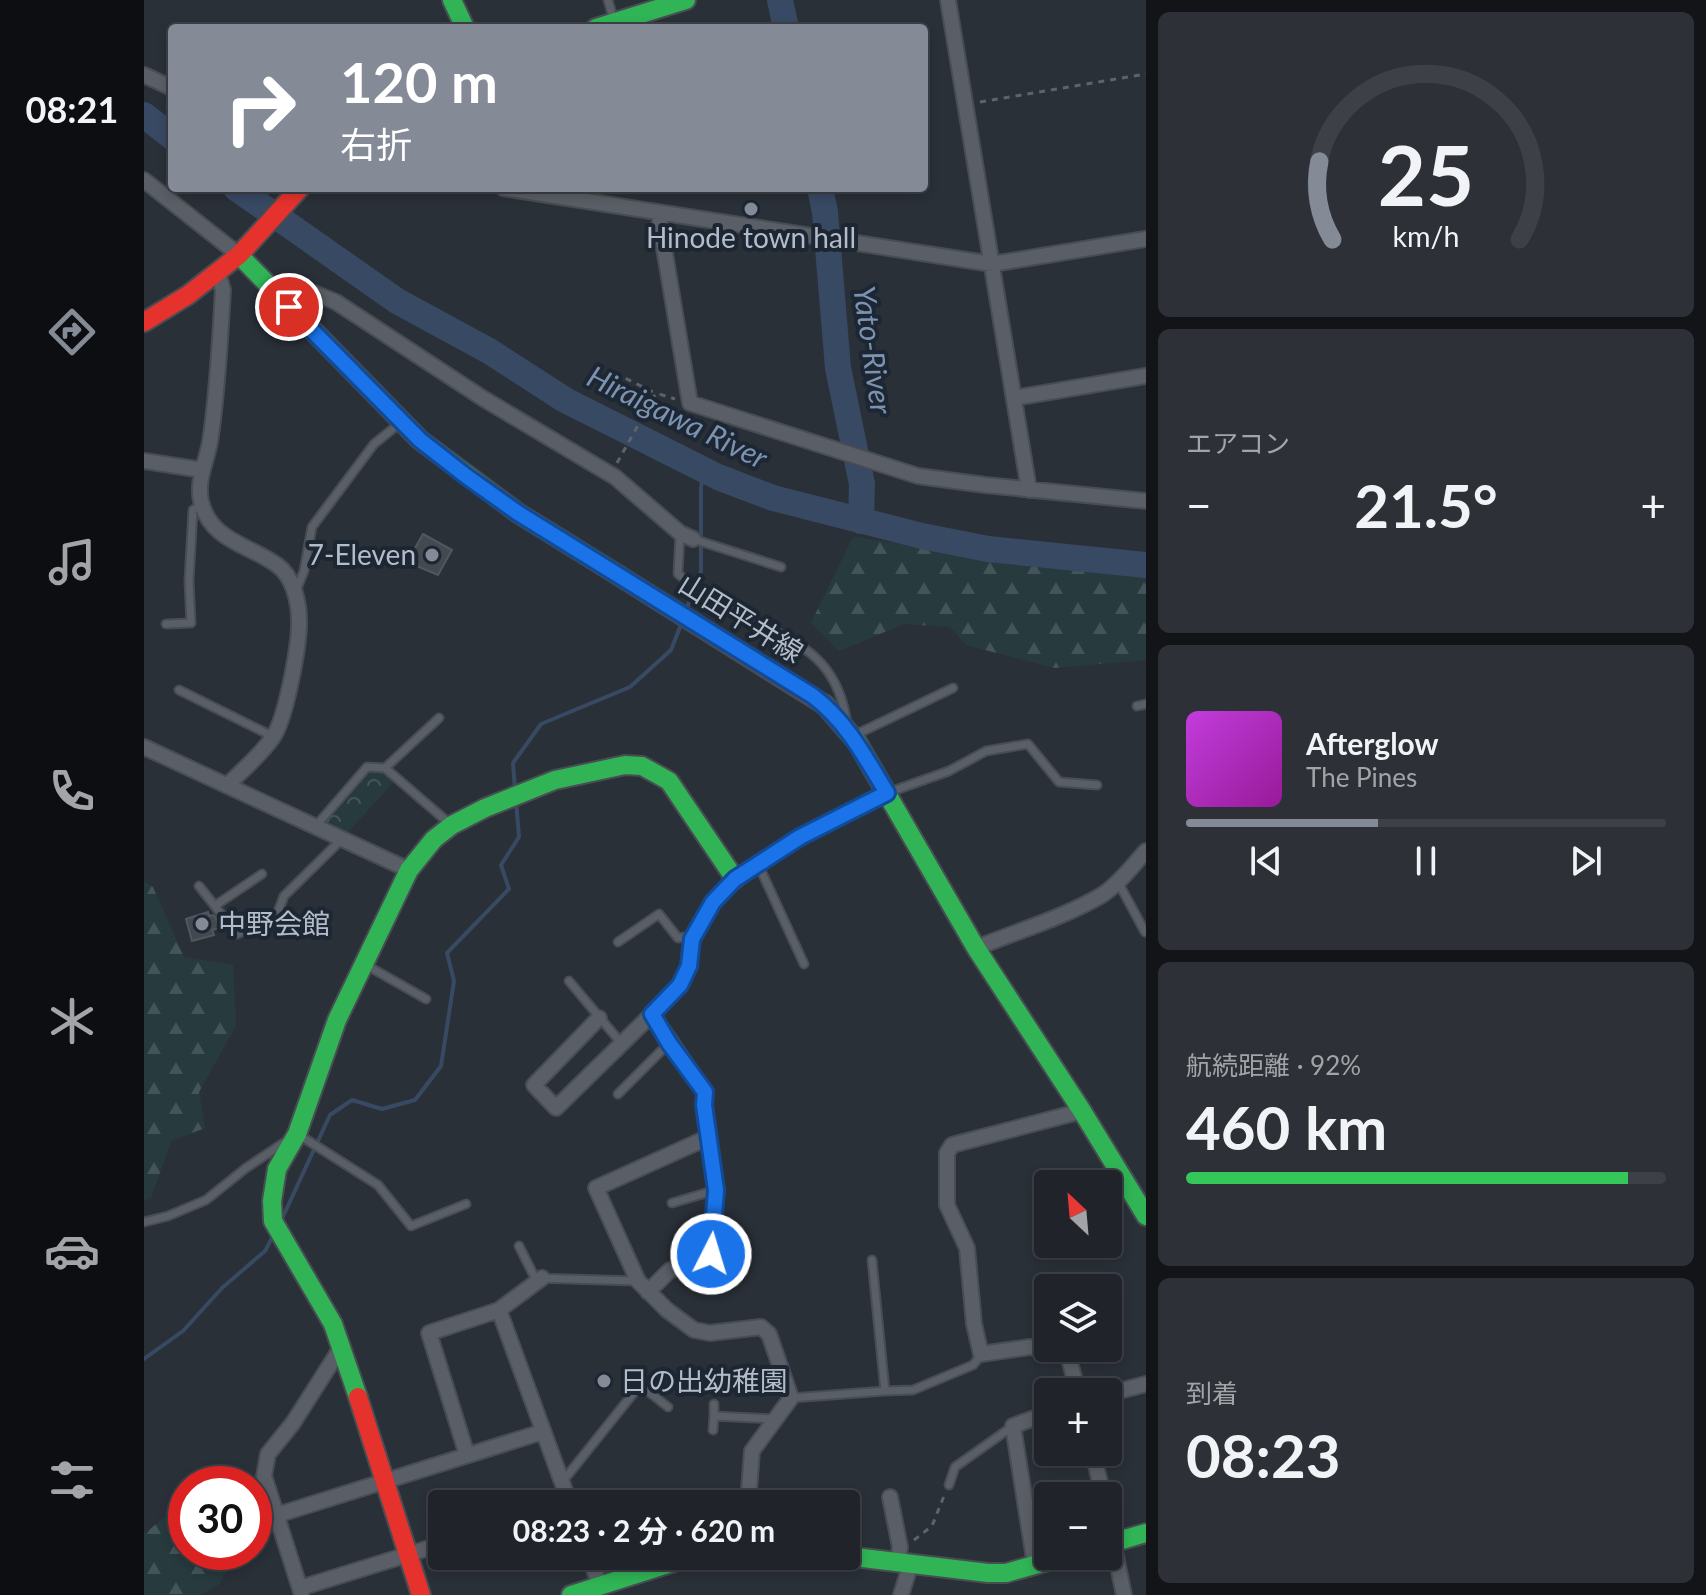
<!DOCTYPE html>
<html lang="ja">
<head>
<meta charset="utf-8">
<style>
  :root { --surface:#20242a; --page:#2d3036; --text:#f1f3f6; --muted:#a2a4a8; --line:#3d4147; --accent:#848b96 }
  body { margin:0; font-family:Lato,"Noto Sans JP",sans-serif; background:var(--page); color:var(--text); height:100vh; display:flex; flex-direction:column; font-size:30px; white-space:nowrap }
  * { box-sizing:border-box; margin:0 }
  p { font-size:26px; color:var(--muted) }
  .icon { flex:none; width:44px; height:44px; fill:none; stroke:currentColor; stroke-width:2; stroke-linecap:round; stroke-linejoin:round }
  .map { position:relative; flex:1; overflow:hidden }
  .drawer { display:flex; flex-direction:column; gap:12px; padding:12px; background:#121417; width:560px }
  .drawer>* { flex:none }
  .banner { position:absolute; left:24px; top:24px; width:760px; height:168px; border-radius:8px; box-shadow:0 4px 12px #0003,0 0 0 2px var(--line); background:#848b96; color:#fff; overflow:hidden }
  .needle { width:52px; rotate:334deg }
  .tools { position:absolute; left:890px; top:1170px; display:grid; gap:16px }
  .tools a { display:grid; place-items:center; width:88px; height:88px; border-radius:8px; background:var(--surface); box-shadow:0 4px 12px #0003,0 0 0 2px var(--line); font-size:40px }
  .speed { position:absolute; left:24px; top:1466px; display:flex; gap:16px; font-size:40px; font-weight:700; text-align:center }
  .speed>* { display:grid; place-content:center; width:104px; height:104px; border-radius:50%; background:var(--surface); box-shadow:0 4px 12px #0003,0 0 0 2px var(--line); line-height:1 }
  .speed .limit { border:12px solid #d22; background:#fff; color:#111 }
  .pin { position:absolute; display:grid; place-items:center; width:68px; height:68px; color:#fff; margin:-34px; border:4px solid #fff; border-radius:50%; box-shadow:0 2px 8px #0007 }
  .me { position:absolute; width:88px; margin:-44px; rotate:5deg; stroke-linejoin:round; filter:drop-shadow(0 0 6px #0008) }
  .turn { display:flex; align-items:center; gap:28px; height:168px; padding:0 40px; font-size:36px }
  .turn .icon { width:104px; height:104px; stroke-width:2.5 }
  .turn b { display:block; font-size:56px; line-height:68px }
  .big { font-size:60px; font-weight:700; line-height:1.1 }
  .drawer .card { flex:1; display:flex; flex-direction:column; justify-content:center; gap:12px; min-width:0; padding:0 28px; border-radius:12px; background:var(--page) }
  .drawer .dial { align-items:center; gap:0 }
  .dial svg { height:208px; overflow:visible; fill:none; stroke:var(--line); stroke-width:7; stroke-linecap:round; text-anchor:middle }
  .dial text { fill:var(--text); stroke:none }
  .song { display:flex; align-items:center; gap:24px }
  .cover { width:96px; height:96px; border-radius:12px; background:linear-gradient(135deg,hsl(290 70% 55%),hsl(300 70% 35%)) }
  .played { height:8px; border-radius:4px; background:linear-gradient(90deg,var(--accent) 40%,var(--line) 40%) }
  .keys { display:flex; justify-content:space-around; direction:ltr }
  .heat { display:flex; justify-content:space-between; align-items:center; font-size:44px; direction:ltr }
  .charge { height:12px; border-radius:6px; background:linear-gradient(90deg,#34c759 92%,var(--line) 0) }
  .trip { position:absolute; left:284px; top:1490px; width:432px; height:80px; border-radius:8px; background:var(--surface); box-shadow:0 4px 12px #0003,0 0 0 2px var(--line); font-weight:700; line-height:80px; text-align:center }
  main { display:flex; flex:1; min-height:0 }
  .menu { display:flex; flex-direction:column; width:144px; justify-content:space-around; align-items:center; background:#0d0e11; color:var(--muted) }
  .menu .icon { width:56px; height:56px }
  .menu .active { color:var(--accent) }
  .menu b { font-size:36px; color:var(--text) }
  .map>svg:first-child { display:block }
</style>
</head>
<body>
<main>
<nav class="menu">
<b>08:21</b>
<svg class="icon active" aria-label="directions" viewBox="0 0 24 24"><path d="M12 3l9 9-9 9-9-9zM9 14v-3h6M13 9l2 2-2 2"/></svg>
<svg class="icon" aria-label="music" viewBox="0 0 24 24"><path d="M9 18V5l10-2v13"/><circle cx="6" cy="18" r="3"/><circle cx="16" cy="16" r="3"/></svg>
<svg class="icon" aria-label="phone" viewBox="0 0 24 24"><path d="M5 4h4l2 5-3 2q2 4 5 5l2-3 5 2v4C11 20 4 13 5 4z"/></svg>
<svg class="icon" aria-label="climate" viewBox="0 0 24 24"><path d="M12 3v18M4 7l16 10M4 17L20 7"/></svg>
<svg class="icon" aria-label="car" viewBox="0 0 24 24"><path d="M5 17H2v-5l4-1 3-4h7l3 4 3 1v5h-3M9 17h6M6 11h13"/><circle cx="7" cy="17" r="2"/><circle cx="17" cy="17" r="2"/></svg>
<svg class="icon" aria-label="filters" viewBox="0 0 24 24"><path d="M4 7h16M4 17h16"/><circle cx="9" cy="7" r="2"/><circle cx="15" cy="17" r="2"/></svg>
</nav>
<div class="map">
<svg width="1002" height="1595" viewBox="0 0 1002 1595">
  <defs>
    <pattern id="forest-firs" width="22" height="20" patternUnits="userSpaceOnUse" patternTransform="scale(2)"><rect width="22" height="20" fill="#273a3e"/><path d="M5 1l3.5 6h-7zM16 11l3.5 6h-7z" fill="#445559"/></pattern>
    <pattern id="park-crowns" width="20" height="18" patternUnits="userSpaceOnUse" patternTransform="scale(2)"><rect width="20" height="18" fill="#273a3e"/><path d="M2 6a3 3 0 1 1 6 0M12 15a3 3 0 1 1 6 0" fill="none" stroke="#445559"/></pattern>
  </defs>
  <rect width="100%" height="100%" fill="#2a3038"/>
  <path fill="url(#forest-firs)" d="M 709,537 L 1002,576 L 1002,660 L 911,668 L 822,645 L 806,627 L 760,624 L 695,651 L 667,623 Z
    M 0,882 L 9,887 L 40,957 L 89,965 L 92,1026 L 55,1092 L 61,1128 L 27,1141 L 7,1198 L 0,1201 Z
    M 42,1500 L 42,1552 L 95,1552 L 74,1585 L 56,1595 L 0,1595 L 0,1534 Z"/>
  <path fill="url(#park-crowns)" d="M 236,769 L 250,782 L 202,834 L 180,823 L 224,771 Z"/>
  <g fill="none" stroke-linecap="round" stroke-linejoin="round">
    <path stroke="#384963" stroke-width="4" d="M 542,610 L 557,571 L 557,487 L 560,470
      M 371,789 L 369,763 L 397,724 L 486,687 L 527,650 L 538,622
      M 136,1223 L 186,1115 L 208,1100 L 238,1109 L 271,1100 L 297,1066 L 310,981 L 303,953 L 365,889 L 357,865 L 375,837 L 372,801
      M 0,1359 L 39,1331 L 78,1288 L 121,1251 L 130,1234"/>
    <path stroke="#384963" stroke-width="26" d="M 636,0 L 642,28
      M 0,115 L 28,137
      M 92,188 L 253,301 L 345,351 L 421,400 L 574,477 L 629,498 L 778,536 L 844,549 L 1002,565
      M 676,188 L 681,212 L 694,368 L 718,484 L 717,521"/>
  </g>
  <path fill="#444950" stroke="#52575f" stroke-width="2" d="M 279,534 L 308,550 L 294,575 L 263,562 Z
    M 64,912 L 65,916 L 69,915 L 72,918 L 75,928 L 68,930 L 70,935 L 48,941 L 42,919 Z"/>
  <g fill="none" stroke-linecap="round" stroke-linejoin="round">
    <g stroke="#484c53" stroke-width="11">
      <path id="lane" d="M 464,0 L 470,21
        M 536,533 L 534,574 C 551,587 568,599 586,609 C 640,639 690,647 702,718
        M 549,539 L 637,567
        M 152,591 L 160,571 L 168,527 L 230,444 L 256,423
        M 22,624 L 47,623 L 45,581 L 49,510 L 59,504
        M 35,690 L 130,737
        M 993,706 L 1002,704
        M 295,718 L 241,768 L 306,824
        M 711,735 L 809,688
        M 743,793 L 805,771 L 842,751 L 884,744 L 915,782 L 953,785
        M 171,827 L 223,767 L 241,768
        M 614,864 L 660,964
        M 974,882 L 1001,932
        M 55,886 L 93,934 L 132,917 L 140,896 L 198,839
        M 72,905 L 118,874
        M 474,942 L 515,914 L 534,938 L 548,936
        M 222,965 L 282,999
        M 425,981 L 478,1044
        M 474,1094 L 525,1043
        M 155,1135 L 234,1185 L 267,1226 L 322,1204
        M 528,1203 L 572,1190
        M 0,1222 L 24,1216 L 62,1200 L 102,1168 L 141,1142
        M 375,1246 L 391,1278 L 493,1281
        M 741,1391 L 769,1390 L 829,1365 L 837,1355
        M 647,1398 L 741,1391 L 728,1260
        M 570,1416 L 570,1404
        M 569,1430 L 570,1416 L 630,1419
        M 419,1481 L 496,1385 L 524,1407
        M 805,1485 L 811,1467 L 869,1426"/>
    </g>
    <g stroke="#484c53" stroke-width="18">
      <path id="street" d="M 804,0 L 885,490
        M 0,75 L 28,88
        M 0,180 L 95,255
        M 359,188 L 848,264 L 1002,239
        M 514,212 L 546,403 L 774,476 L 841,485 L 1002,501
        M 74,273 L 79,290 C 76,338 74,387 67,435 C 65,457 52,478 57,501 C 66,541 106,545 133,565 C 149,576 155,602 155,620 C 156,642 142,719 129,737 C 117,755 98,770 83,786
        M 124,285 L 170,293 L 192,302 L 340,399 L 471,477 L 536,533 L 549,539
        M 870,398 L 1002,376
        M 0,461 L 58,470
        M 0,747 L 265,870
        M 832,948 C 873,931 919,918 958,895 C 975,884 988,866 1002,851
        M 455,1018 L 390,1085 L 412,1108 L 508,1014
        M 565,1137 L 452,1188 L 494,1281 L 523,1310 L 550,1330 L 566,1333 L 617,1327 L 625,1334 L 647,1398 L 608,1451 L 604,1504
        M 504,1292 L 526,1270 L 561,1261 L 567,1254 L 572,1190 L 560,1105 L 561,1092 L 508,1014 L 536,985 L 545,966 L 548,939 L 569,902 L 591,879 L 656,837 L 743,793
        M 355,1310 L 398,1278
        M 934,1392 L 924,1355 L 886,1347 L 837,1354 L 830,1324 L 823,1248 L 803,1205 L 803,1153 L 808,1145 L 938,1111
        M 964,1394 L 1002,1384
        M 949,1452 L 959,1496
        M 323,1455 L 285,1333 L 355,1310 L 426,1504
        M 746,1497 L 756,1547 L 754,1562
        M 133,1515 L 398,1432
        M 964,1518 L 980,1595
        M 445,1556 L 456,1586
        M 891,1565 L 869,1426 L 904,1413
        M 156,1588 L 298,1544
        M 158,1595 L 120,1476 L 124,1454 L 149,1423 L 198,1346
        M 757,1595 L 767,1563"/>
    </g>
    <g stroke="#484c53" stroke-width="22">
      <path id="fast" d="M 308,0 L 321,28
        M 452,28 L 542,0
        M 95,255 L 276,440 L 374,513 L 474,575
        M 681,705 L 713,742 L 832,948 L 938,1111 L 1002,1216
        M 214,1397 L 189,1324 L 129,1221 L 128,1201 L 133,1169 L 153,1134 L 193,1020 L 265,870 L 290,839 L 308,825 L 341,808 L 411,780 L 481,765 L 498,766 L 525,781 L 591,879
        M 964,1544 L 1002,1533
        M 702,1556 L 844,1573 L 862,1573 L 923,1556
        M 427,1595 L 549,1556"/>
    </g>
    <g stroke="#484c53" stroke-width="22">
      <path id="jam" d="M 0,322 L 44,295 L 95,255 L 156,188
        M 474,575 L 681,705
        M 214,1397 L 277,1595"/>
    </g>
    <path stroke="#5d636a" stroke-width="3" stroke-dasharray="6 6" stroke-linecap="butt" d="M 836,102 L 1002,74
      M 471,373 L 511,393
      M 473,463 L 512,393 L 531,399
      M 770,1540 L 788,1526 L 800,1496"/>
    <use href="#lane" stroke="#5a5e66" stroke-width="7"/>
    <use href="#street" stroke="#5a5e66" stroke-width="14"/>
    <use href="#fast" stroke="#30b455" stroke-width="18"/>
    <use href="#jam" stroke="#e5322d" stroke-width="18"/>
  </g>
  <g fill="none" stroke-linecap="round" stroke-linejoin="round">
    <g stroke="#114b97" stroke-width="20">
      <path id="route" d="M 145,307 L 276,440 L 322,476 L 374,513 L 669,696 C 703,722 721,757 743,793 L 656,837 L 591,879 L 569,902 L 548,939 L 545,966 L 536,985 L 508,1014 L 525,1043 L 561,1092 L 560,1105 L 572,1190 L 567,1254"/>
    </g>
    <use href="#route" stroke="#1a73e8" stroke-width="14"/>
  </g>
  <g fill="#848b96" stroke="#1d2633" stroke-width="3">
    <circle cx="607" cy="209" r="8"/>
    <circle cx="288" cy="555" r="8"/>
    <circle cx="58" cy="924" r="8"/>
    <circle cx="460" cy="1381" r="8"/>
  </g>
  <g text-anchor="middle" stroke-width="8" stroke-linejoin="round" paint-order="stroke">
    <g font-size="28" fill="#b4bcc9" stroke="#1d2633" text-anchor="start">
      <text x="607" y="248" text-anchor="middle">Hinode town hall</text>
      <text x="272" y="565" text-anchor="end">7-Eleven</text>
      <text x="74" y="934">中野会館</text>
      <text x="476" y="1391">日の出幼稚園</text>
    </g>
    <g font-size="28" fill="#b4bcc9" stroke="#1d2633">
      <text transform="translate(597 618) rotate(32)" y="10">山田平井線</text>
    </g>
    <g font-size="30" font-style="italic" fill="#7c92b1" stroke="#1d2633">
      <text transform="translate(728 350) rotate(82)" y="10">Yato-River</text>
      <text transform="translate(533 418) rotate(26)" y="10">Hiraigawa River</text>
    </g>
  </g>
</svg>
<div class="tools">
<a><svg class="needle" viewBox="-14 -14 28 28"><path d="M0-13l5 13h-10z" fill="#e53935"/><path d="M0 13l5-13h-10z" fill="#a2a4a8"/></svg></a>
<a><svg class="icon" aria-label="layers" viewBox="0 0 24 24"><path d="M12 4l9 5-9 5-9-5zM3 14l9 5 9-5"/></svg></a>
<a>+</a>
<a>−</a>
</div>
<div class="speed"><div class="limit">30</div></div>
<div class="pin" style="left:145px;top:307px;background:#d93025"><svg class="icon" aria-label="arrive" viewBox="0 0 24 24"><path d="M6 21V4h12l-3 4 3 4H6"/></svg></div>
<svg class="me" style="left:567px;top:1254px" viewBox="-20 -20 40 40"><circle r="17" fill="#1a73e8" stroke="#fff" stroke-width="3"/><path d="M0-11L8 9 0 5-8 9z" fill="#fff"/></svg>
<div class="trip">08:23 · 2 分 · 620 m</div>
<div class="banner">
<div class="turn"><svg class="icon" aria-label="right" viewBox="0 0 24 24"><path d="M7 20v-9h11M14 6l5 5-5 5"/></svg><div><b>120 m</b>右折</div></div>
</div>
</div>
<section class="drawer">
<div class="card dial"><svg viewBox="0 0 100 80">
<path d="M14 69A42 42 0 1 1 86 69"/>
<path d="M14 69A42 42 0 0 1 9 39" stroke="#848b96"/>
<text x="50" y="56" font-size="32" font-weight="700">25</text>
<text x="50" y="72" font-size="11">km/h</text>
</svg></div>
<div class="card"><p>エアコン</p>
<div class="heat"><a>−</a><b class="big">21.5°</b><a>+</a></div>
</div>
<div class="card">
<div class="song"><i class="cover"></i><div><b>Afterglow</b><p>The Pines</p></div></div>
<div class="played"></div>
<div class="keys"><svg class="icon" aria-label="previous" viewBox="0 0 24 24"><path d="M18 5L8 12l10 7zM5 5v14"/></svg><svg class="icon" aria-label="pause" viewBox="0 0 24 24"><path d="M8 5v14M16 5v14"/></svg><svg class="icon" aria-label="next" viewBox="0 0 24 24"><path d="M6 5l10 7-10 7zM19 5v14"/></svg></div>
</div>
<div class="card"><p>航続距離 · 92%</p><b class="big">460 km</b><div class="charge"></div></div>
<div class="card"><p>到着</p><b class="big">08:23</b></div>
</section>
</main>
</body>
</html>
